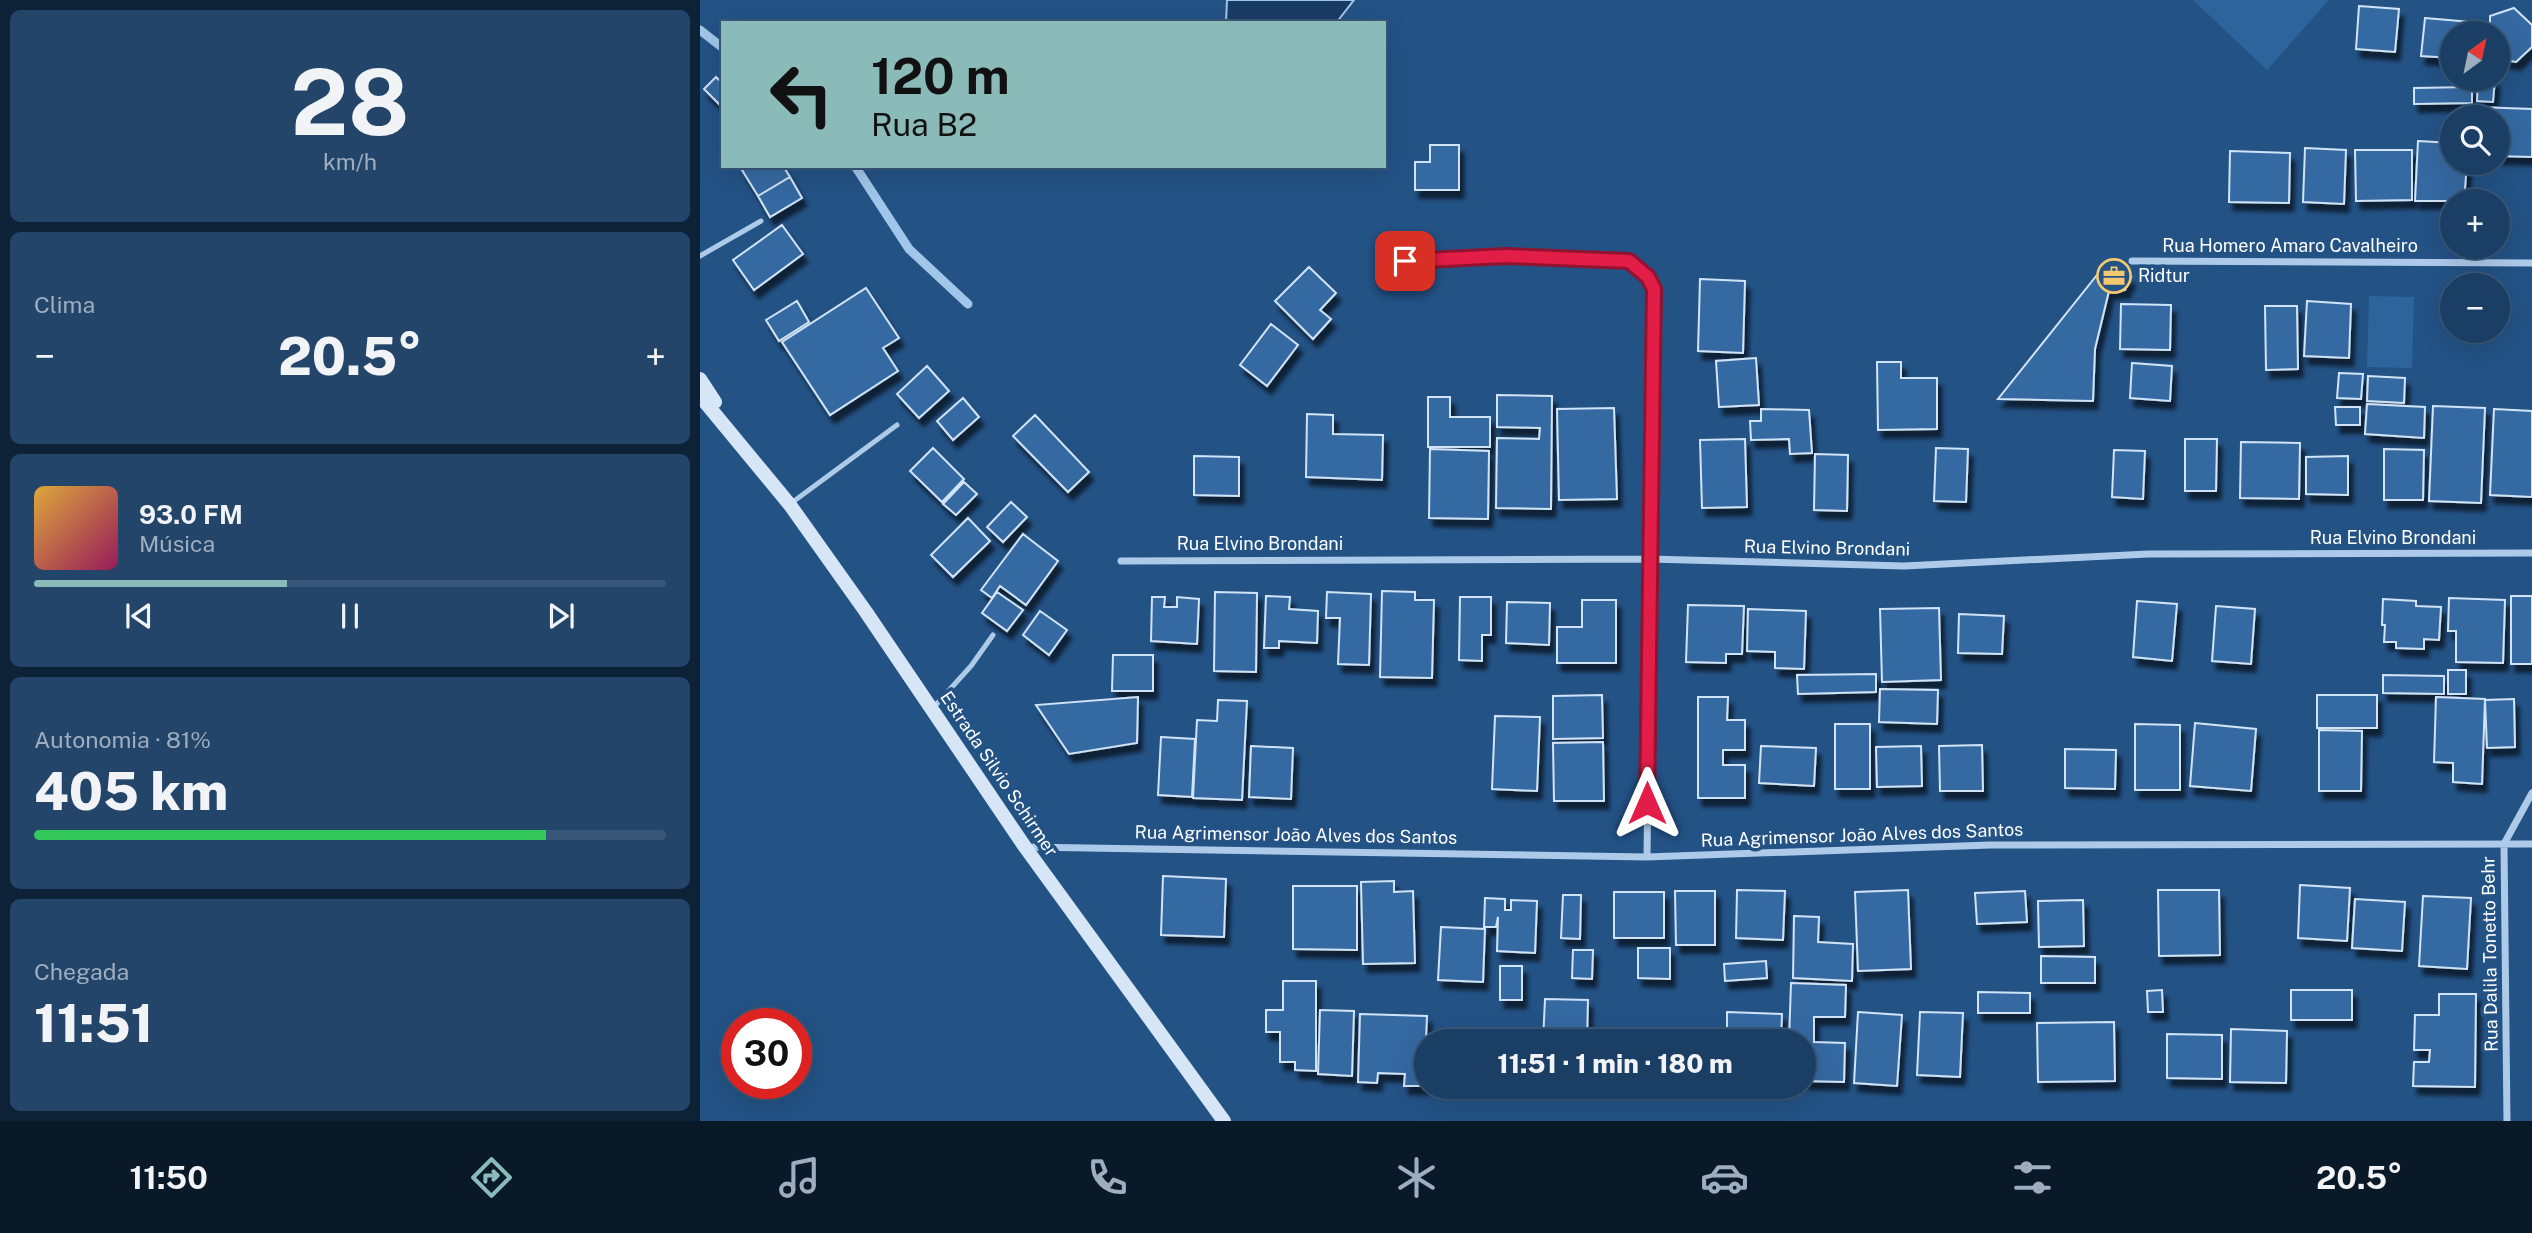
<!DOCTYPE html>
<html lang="pt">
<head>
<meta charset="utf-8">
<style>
  :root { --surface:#1a3e64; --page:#23456a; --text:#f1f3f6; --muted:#9faebf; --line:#385778; --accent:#8bbbb9 }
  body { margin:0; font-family:"Public Sans",sans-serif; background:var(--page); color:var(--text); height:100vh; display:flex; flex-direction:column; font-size:26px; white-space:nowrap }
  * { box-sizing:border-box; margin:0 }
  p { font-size:23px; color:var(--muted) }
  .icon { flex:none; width:38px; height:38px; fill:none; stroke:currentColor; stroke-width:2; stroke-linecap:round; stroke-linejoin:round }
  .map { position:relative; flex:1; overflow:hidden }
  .drawer { display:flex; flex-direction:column; gap:10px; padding:10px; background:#0e2237; width:700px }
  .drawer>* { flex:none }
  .banner { position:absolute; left:21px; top:21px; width:665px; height:147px; border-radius:0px; box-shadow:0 7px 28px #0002,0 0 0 2px var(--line); background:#8bbbb9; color:#111; overflow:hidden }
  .needle { width:46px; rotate:33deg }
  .controls { position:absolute; left:1740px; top:21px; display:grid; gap:14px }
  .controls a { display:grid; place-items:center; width:70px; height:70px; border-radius:50%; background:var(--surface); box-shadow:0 7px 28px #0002,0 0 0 2px var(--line); font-size:35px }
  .speed { position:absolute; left:21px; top:1008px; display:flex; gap:14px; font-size:35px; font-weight:700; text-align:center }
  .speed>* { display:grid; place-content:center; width:91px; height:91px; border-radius:50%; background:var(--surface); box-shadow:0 7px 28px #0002,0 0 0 2px var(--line); line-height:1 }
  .speed .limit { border:10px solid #d22; background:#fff; color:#111 }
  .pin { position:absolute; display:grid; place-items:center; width:60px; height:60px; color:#fff; margin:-30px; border-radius:14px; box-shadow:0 4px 10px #0006 }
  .me { position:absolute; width:77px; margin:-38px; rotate:0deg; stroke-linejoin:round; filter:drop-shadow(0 0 5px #0008) }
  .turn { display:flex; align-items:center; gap:24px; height:147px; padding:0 35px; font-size:32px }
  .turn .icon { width:91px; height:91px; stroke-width:2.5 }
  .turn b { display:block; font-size:49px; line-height:60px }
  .big { font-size:52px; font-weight:800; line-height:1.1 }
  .drawer .tile { flex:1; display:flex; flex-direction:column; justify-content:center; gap:10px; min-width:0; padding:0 24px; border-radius:10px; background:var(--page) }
  .drawer .dial { align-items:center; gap:0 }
  .dial b { font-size:91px; line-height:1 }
  .song { display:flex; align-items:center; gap:21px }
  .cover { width:84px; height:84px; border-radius:10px; background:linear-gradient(135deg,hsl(40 70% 55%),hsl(330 70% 35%)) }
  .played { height:7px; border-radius:4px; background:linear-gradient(90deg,var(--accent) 40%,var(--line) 40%) }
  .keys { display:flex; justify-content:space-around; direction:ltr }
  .heat { display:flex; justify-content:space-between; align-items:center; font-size:38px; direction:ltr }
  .charge { height:10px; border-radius:5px; background:linear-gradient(90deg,#34c759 81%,var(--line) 0) }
  .trip { position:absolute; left:714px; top:1029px; width:402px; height:70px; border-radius:35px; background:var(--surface); box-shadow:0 7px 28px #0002,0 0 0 2px var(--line); font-weight:800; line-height:70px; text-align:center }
  .tab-bar { display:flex; height:112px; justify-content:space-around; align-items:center; background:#0a1928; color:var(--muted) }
  .tab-bar .icon { width:49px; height:49px }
  .tab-bar .selected { color:var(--accent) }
  .tab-bar b { font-size:32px; color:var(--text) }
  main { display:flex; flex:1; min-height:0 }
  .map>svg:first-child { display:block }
</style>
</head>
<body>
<main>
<section class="drawer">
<div class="tile dial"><b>28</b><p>km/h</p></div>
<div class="tile"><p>Clima</p>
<div class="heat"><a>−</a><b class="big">20.5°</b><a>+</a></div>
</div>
<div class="tile">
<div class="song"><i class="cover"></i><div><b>93.0 FM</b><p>Música</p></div></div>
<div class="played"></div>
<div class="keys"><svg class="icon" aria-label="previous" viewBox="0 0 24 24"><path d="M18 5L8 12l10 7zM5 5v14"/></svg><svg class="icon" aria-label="pause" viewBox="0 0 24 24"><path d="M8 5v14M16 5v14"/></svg><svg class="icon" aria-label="next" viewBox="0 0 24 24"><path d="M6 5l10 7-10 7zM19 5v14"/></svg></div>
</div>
<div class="tile"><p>Autonomia · 81%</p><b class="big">405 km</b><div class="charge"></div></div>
<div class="tile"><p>Chegada</p><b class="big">11:51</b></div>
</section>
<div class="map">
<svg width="1832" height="1121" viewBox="0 0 1832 1121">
  <defs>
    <filter id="shadow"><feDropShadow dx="4.5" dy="8" stdDeviation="2" flood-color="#0009"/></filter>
  </defs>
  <rect width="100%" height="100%" fill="#235285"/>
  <path fill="#2e649c" d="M 1493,0 L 1629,0 L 1567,70 Z
    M 1669,296 L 1714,297 L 1712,368 L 1667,367 Z"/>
  <path fill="#193c65" stroke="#a1c6e9" stroke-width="2" d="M 527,0 L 654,0 L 636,23 L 526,23 Z"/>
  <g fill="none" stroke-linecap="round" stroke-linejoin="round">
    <path stroke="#a1c6e9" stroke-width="9" d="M 0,30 L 23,48
      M 155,166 L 209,249 L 268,304"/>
  </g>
  <path fill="#3469a2" stroke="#d1e3f6" stroke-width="2" filter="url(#shadow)" d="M 1659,6 L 1699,9 L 1695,52 L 1656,49 Z
    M 1814,8 L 1832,25 L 1832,47 L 1816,62 L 1797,59 L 1797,33 L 1790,33 L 1790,16 Z
    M 1725,18 L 1771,22 L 1770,33 L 1752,33 L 1752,58 L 1721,56 Z
    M 16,77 L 23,84 L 23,108 L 4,89 Z
    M 1778,79 L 1795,79 L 1793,102 L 1777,101 Z
    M 1772,87 L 1772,103 L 1714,104 L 1714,88 Z
    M 1776,107 L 1832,109 L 1832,157 L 1797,156 L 1797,117 L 1776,117 Z
    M 1718,141 L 1752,143 L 1752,163 L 1767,163 L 1764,201 L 1715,201 Z
    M 730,145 L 759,145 L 759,190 L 715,190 L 715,162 L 730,162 Z
    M 1605,148 L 1646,150 L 1644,204 L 1603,202 Z
    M 1655,150 L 1712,150 L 1712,200 L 1656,201 Z
    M 1530,151 L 1590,153 L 1589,203 L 1529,202 Z
    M 48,166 L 83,166 L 90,177 L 58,196 L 42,170 Z
    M 90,177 L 102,198 L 70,217 L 58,196 Z
    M 82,225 L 103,254 L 54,290 L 33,260 Z
    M 609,267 L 636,293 L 620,310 L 631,319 L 613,339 L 575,301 Z
    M 1397,275 L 1431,277 L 1425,290 L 1409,291 L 1395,349 L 1393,401 L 1298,399 Z
    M 1000,279 L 1045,281 L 1043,353 L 998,351 Z
    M 166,288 L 199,338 L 183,348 L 198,371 L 130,415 L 82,342 Z
    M 97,301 L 109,322 L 79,341 L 66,320 Z
    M 1607,301 L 1651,304 L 1649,358 L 1604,356 Z
    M 1421,304 L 1471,305 L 1470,350 L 1420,349 Z
    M 1565,306 L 1597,306 L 1598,369 L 1566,370 Z
    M 571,324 L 598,345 L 567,386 L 540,365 Z
    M 1056,358 L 1059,405 L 1019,407 L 1016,361 Z
    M 1177,362 L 1201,362 L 1201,378 L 1237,378 L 1237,429 L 1178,430 Z
    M 1432,363 L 1472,366 L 1470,401 L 1430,398 Z
    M 227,366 L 249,391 L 219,418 L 197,394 Z
    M 1639,373 L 1663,374 L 1661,399 L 1637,398 Z
    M 1668,376 L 1705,378 L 1704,403 L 1667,401 Z
    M 797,395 L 852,396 L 851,509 L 796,508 L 797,438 L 839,439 L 840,428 L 797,427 Z
    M 728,397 L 750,397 L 750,417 L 790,417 L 790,447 L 728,447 Z
    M 263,398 L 279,417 L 253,440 L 237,421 Z
    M 1667,404 L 1725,407 L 1724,438 L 1665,434 Z
    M 1733,406 L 1785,408 L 1781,503 L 1729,501 Z
    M 1635,407 L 1660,407 L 1660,425 L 1636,425 Z
    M 914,408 L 917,499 L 859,500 L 857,409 Z
    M 1061,409 L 1109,410 L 1112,453 L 1090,454 L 1089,439 L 1051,440 L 1050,421 L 1061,421 Z
    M 1794,409 L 1832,411 L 1832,497 L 1790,495 Z
    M 607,414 L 633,415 L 633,434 L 683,435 L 682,480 L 606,477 Z
    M 335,415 L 389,472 L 368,492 L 313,436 Z
    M 1045,439 L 1047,507 L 1002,508 L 1000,440 Z
    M 1485,439 L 1517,439 L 1516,491 L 1485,491 Z
    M 1541,442 L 1600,443 L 1599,499 L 1540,498 Z
    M 233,448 L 264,479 L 242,502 L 210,471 Z
    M 1236,448 L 1268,449 L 1266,502 L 1234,501 Z
    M 730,449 L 789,451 L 788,519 L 729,518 Z
    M 1684,449 L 1724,450 L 1723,500 L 1684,500 Z
    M 1414,450 L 1445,451 L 1443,499 L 1412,497 Z
    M 1115,454 L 1148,455 L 1147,511 L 1114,510 Z
    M 494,456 L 539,457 L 539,496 L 494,495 Z
    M 1648,456 L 1648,495 L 1606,494 L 1606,457 Z
    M 264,482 L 277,494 L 256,515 L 243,504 Z
    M 311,502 L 327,517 L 303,542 L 287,527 Z
    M 268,518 L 290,541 L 253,577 L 231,555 Z
    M 323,534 L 358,561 L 326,605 L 300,586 L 292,598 L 281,590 Z
    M 682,591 L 715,592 L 715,600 L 734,600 L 732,678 L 680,677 Z
    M 297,592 L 323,610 L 307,631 L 282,613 Z
    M 515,592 L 557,593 L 556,672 L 514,671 Z
    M 627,592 L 671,594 L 669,665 L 638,664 L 640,618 L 626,618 Z
    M 566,596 L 590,597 L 589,609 L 618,611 L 617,643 L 579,641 L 579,648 L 564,648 Z
    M 1811,596 L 1832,596 L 1832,664 L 1811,664 Z
    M 452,597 L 465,597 L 464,607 L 477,607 L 477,597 L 499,599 L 497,644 L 451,641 Z
    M 760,597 L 791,597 L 791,635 L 782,635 L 782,661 L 759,660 Z
    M 1749,598 L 1805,600 L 1803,663 L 1756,662 L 1756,631 L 1748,631 Z
    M 1683,599 L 1716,601 L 1716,606 L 1741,607 L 1739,640 L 1724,639 L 1724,649 L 1696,648 L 1696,642 L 1684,642 L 1685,625 L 1682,625 Z
    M 882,600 L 916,600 L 916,663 L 857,663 L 857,627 L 882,627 Z
    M 1437,601 L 1477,604 L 1472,661 L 1433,657 Z
    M 807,602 L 850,603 L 849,645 L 806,643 Z
    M 988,605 L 1044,606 L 1042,654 L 1026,654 L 1026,663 L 986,662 Z
    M 1516,606 L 1555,609 L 1551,664 L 1512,661 Z
    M 1239,608 L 1241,680 L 1182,682 L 1180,609 Z
    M 1048,609 L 1106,611 L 1104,669 L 1075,668 L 1075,652 L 1047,651 Z
    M 340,611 L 367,630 L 349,655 L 323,635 Z
    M 1259,614 L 1304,616 L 1302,654 L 1258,653 Z
    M 413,655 L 453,655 L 453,691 L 412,691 Z
    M 1748,670 L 1766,670 L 1766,694 L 1748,694 Z
    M 1176,674 L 1176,692 L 1098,694 L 1097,675 Z
    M 1683,675 L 1744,676 L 1744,694 L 1683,693 Z
    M 1180,689 L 1238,690 L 1237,724 L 1179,722 Z
    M 902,695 L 903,738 L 853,739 L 853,696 Z
    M 1617,695 L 1677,695 L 1677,728 L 1617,728 Z
    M 438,697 L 437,743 L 369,754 L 336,705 Z
    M 998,697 L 1028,697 L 1027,720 L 1045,720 L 1045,750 L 1023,750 L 1023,765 L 1045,765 L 1045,798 L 998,798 Z
    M 1736,697 L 1785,699 L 1782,784 L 1753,782 L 1753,763 L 1734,762 Z
    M 1814,699 L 1815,747 L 1787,748 L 1785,700 Z
    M 518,700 L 547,701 L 542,800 L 493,798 L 497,720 L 517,721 Z
    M 795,716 L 840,717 L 837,791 L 792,789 Z
    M 1495,723 L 1556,729 L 1551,791 L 1490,786 Z
    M 1135,724 L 1170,724 L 1170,789 L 1135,789 Z
    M 1435,724 L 1480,725 L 1480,790 L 1435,790 Z
    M 1619,730 L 1662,731 L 1661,791 L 1619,791 Z
    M 461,737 L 495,739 L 492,797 L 458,795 Z
    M 903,742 L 904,801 L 854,801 L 853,743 Z
    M 1282,745 L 1283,791 L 1240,791 L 1239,746 Z
    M 551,746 L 593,748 L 591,799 L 549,797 Z
    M 1061,746 L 1116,748 L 1114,786 L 1059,783 Z
    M 1221,746 L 1222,786 L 1177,787 L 1176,747 Z
    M 1365,749 L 1416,750 L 1415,789 L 1365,788 Z
    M 463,876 L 526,879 L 524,937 L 461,935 Z
    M 694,881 L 694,892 L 713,891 L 715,963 L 663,964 L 661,882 Z
    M 1600,885 L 1650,888 L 1647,941 L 1598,938 Z
    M 593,886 L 657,886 L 657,950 L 593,949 Z
    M 1037,890 L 1085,891 L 1083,940 L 1036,938 Z
    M 1208,890 L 1211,969 L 1158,971 L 1155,892 Z
    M 1458,890 L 1519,890 L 1520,955 L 1459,956 Z
    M 975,891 L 1015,891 L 1015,945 L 976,945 Z
    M 1325,891 L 1327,922 L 1277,924 L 1275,893 Z
    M 914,892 L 964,892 L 964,938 L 914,938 Z
    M 863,895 L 881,895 L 880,939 L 861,938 Z
    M 1723,896 L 1771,898 L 1767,969 L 1719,966 Z
    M 785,898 L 805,899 L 805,910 L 811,910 L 811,900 L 837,901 L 835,953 L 797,951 L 798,917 L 796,927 L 784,927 Z
    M 1655,899 L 1705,902 L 1702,951 L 1652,948 Z
    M 1383,900 L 1384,946 L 1339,947 L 1338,901 Z
    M 1094,916 L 1119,917 L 1118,942 L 1153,944 L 1152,981 L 1093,978 Z
    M 741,927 L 785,929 L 783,982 L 738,980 Z
    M 938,948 L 970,948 L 970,979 L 938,978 Z
    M 873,950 L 893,950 L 892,979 L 872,978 Z
    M 1341,956 L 1395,957 L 1395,983 L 1341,983 Z
    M 1066,961 L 1067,978 L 1025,981 L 1024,964 Z
    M 800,966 L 822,966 L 822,1000 L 800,1000 Z
    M 583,981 L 616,981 L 616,1071 L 595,1070 L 595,1062 L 580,1062 L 580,1032 L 566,1032 L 566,1010 L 583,1010 Z
    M 1091,983 L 1146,985 L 1145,1017 L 1114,1017 L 1114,1042 L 1145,1043 L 1144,1082 L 1104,1081 L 1104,1041 L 1089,1041 Z
    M 1462,990 L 1463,1012 L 1448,1012 L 1447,991 Z
    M 1591,990 L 1652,990 L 1652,1020 L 1591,1020 Z
    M 1278,992 L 1330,993 L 1330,1013 L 1278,1013 Z
    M 1739,994 L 1776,994 L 1775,1087 L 1713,1086 L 1714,1062 L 1729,1062 L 1730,1050 L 1714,1050 L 1715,1015 L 1739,1015 Z
    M 845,999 L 888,1000 L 887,1041 L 843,1041 Z
    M 620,1010 L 654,1011 L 652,1076 L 618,1074 Z
    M 1027,1012 L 1082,1014 L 1081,1041 L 1027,1041 Z
    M 1158,1012 L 1202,1015 L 1197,1086 L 1154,1083 Z
    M 1220,1012 L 1263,1013 L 1260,1077 L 1217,1075 Z
    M 660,1014 L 727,1016 L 724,1086 L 704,1086 L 705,1074 L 678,1073 L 677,1083 L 658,1082 Z
    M 1414,1022 L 1415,1081 L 1338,1082 L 1337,1023 Z
    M 1531,1029 L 1587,1031 L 1586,1083 L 1530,1082 Z
    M 1467,1034 L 1522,1035 L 1522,1079 L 1467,1078 Z"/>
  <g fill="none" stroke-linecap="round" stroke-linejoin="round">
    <path stroke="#adcae8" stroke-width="5" d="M 0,256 L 61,221
      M 90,504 L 197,425
      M 233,708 L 271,666 L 293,635"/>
    <path stroke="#adcae8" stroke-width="7" d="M 1432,261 L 1832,263
      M 679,262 L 806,256 L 929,261 L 948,277 L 954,289 L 947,857
      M 421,561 L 949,559 L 1204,566 L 1448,554 L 1832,553
      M 325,847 L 947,857 L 1290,845 L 1832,844
      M 1807,1121 L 1804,844 L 1832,793"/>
    <path stroke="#d7e6f7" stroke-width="14" d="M 0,379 L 15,402
      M 0,396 L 90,505 L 166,612 L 325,847 L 524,1121"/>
  </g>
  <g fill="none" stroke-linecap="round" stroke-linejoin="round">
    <g stroke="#92132f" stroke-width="18">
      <path id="route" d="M 705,261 L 806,256 L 929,261 L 948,277 L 954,289 L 947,803"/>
    </g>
    <use href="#route" stroke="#e11d48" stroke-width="12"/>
  </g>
  <defs>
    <g id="office-ring" transform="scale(1.75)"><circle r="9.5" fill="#235285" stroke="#f3c870" stroke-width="1.5"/><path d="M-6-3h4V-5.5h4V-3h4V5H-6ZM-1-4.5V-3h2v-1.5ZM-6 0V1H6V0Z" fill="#f3c870"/></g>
  </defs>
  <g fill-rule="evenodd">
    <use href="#office-ring" x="1414" y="276"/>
  </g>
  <g text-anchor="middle" stroke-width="7" stroke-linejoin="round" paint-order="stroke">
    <g font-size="18" fill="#fff" stroke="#235285">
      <text x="1590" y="252">Rua Homero Amaro Cavalheiro</text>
      <text x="1693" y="544">Rua Elvino Brondani</text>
      <text x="560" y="550">Rua Elvino Brondani</text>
      <text transform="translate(1127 548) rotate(1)" y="6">Rua Elvino Brondani</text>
      <text transform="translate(299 774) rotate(56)" y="6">Estrada Silvio Schirmer</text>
      <text transform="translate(596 835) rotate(1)" y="6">Rua Agrimensor João Alves dos Santos</text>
      <text transform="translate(1162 835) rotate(-2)" y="6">Rua Agrimensor João Alves dos Santos</text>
      <text transform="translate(1790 954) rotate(-91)" y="6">Rua Dalila Tonetto Behr</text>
    </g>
    <g font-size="18" fill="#fff" stroke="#235285" text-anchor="start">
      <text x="1438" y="282">Ridtur</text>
    </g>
  </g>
</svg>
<div class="controls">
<a><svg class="needle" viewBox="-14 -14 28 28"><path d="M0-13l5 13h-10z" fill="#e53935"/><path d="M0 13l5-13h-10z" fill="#9faebf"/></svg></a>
<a><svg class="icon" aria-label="search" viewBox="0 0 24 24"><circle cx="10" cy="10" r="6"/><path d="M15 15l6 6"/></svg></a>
<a>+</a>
<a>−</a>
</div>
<div class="speed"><div class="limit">30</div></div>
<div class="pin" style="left:705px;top:261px;background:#d93025"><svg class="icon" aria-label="arrive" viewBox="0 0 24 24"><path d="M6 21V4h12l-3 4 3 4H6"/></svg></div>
<svg class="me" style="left:947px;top:803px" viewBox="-20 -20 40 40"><path d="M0-17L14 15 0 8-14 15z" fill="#e11d48" stroke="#fff" stroke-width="4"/></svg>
<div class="trip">11:51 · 1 min · 180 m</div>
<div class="banner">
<div class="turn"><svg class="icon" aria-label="left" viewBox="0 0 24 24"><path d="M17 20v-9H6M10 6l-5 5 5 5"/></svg><div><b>120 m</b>Rua B2</div></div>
</div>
</div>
</main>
<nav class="tab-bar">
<b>11:50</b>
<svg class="icon selected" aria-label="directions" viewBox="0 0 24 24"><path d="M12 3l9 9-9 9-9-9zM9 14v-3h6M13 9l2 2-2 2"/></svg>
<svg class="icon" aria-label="music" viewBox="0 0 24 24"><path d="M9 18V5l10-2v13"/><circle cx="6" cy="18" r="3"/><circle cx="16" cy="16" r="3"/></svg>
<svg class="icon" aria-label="phone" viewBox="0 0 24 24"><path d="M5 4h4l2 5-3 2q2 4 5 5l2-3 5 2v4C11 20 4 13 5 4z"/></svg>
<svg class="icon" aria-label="climate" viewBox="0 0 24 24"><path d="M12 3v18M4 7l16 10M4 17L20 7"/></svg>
<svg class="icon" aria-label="car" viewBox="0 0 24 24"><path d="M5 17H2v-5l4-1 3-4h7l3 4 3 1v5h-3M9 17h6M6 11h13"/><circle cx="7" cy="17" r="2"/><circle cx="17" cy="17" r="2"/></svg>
<svg class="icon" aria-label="filters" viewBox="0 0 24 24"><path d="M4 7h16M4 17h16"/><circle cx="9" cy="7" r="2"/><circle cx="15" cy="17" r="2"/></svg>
<b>20.5°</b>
</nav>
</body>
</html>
